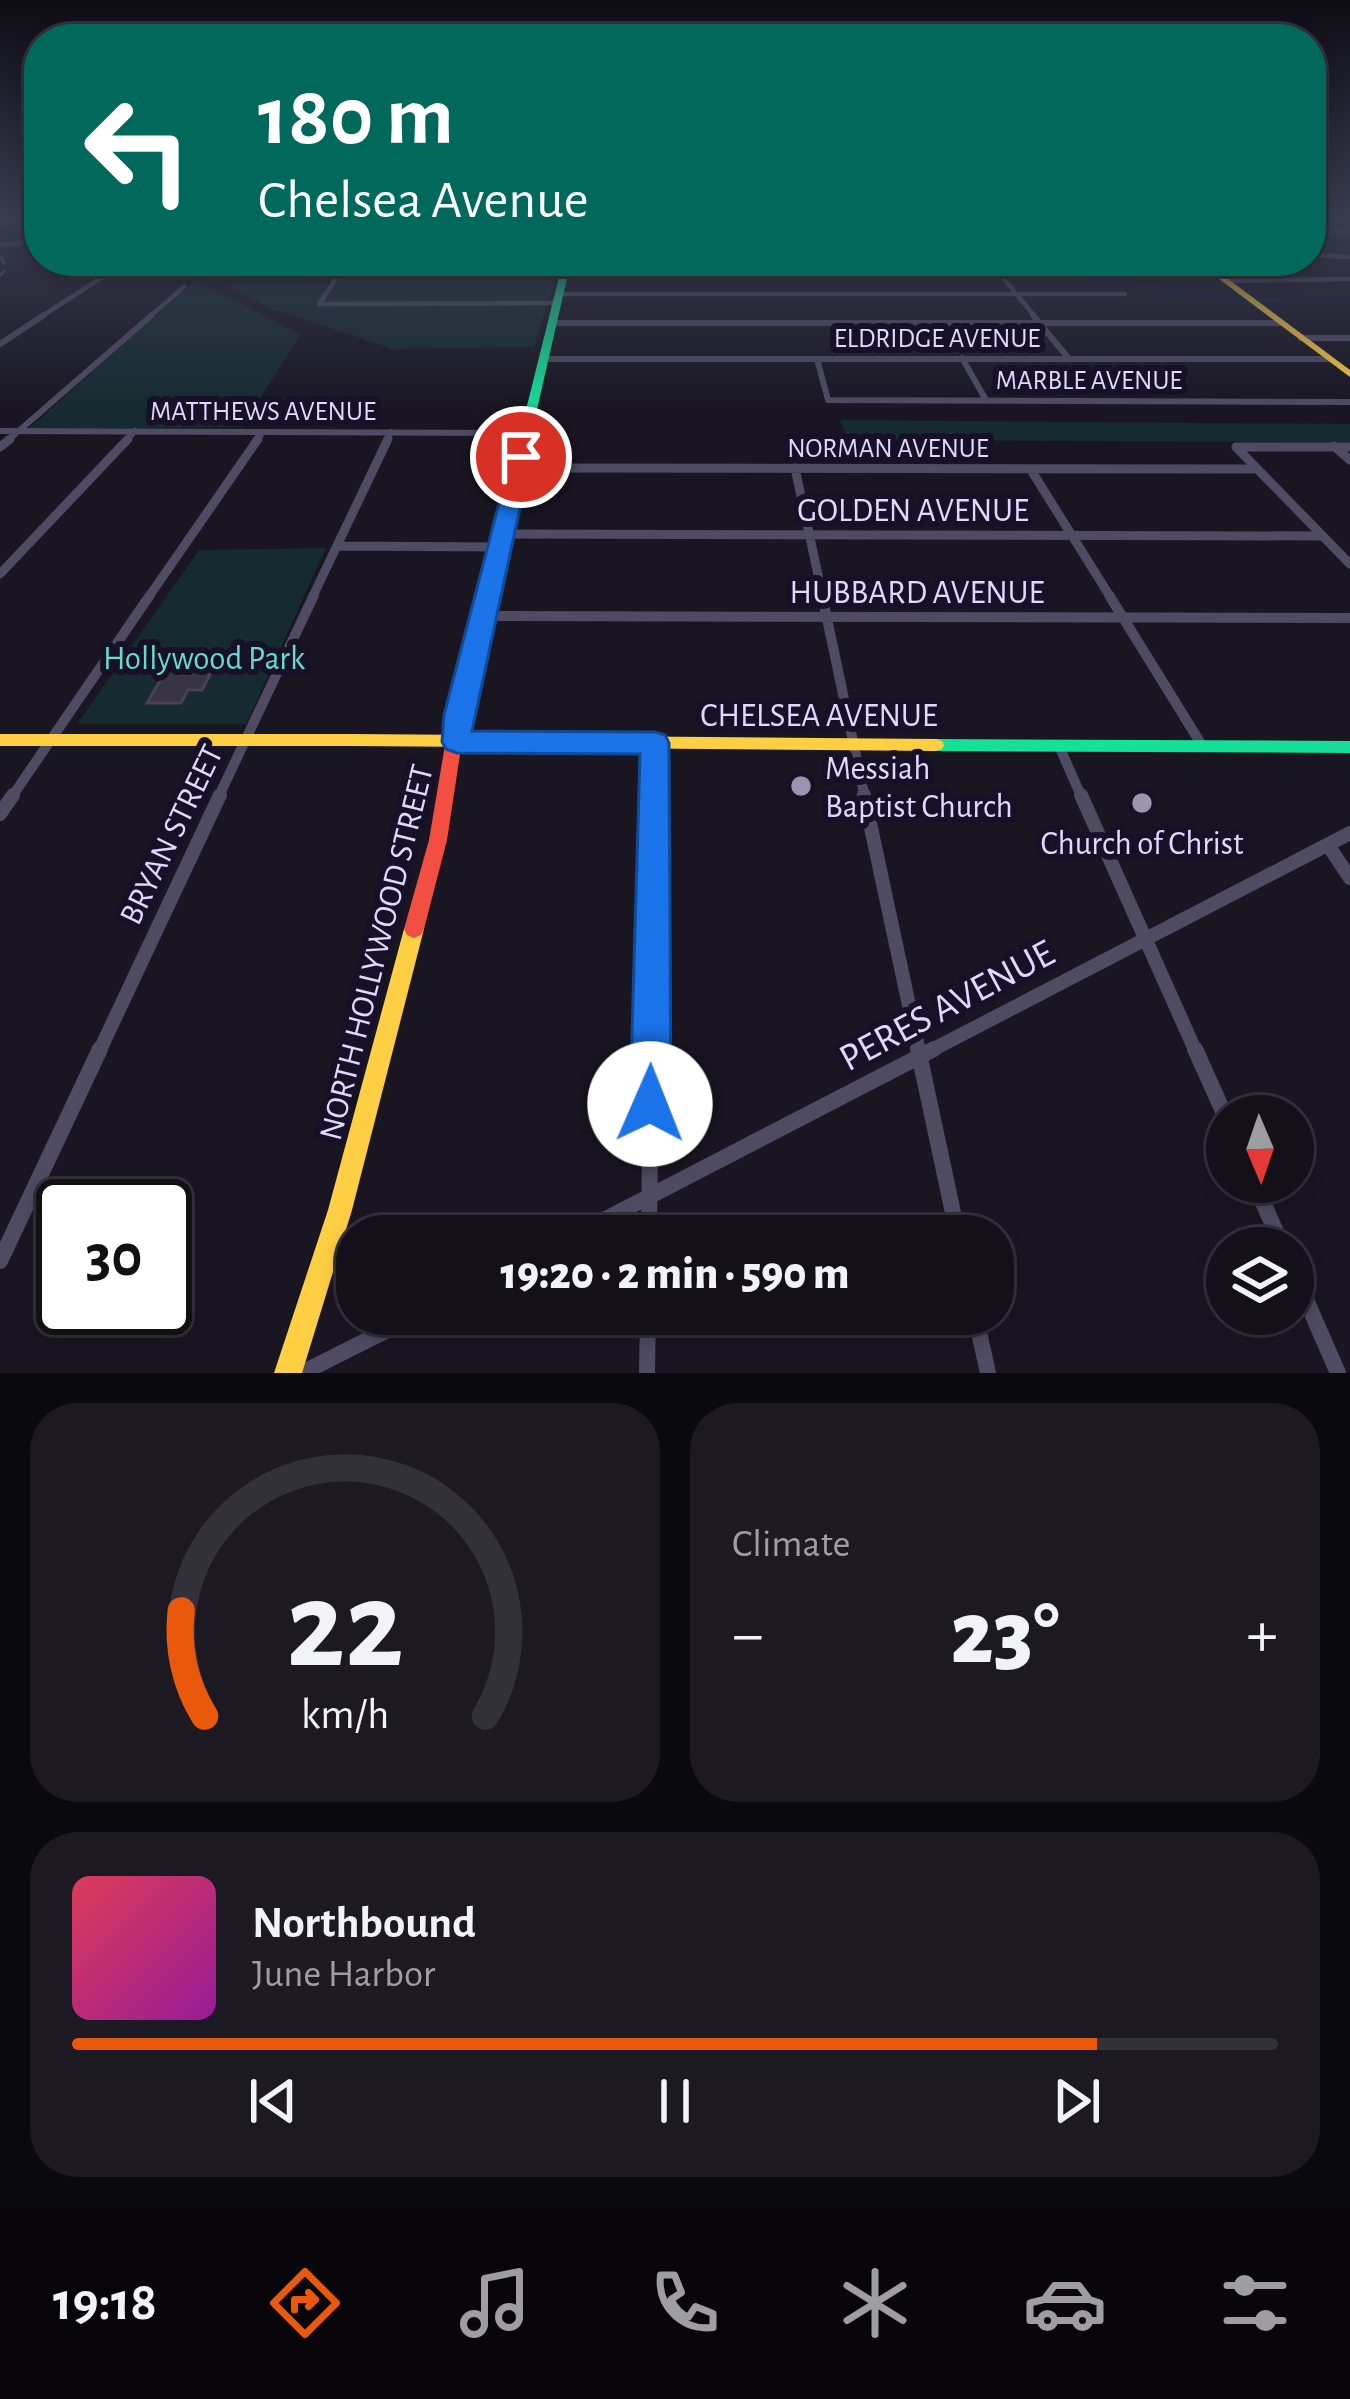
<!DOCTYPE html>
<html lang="en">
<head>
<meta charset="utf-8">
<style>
  :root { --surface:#13101a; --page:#1c1923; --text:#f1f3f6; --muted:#9d9da2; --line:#323039; --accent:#ea580c }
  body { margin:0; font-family:"Alegreya Sans",sans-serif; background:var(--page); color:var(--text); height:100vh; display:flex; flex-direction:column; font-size:45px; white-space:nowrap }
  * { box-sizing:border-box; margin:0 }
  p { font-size:39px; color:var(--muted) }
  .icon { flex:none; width:66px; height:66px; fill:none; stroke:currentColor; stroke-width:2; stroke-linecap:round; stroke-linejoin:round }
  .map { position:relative; height:1373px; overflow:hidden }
  .sheet { display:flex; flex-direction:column; gap:30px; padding:30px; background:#0a090e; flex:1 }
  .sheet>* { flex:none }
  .top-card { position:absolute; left:24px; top:24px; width:1302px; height:252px; border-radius:48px; box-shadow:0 6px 18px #0003,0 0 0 3px var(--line); background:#00695c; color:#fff; overflow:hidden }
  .needle { width:78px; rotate:178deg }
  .buttons { position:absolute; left:1206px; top:1095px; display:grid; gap:24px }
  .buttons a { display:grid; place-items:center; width:108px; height:108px; border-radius:50%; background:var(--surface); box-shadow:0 6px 18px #0003,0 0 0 3px var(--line); font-size:60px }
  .speed { position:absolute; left:36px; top:1179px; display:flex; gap:24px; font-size:60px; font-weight:700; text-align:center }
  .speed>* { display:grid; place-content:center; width:156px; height:156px; border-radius:50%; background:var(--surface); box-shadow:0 6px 18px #0003,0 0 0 3px var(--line); line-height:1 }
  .speed .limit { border:6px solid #111; border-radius:18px; background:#fff; color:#111 }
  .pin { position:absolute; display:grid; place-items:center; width:102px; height:102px; color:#fff; margin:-51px; border:6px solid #fff; border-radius:50%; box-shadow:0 3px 12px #0007 }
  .me { position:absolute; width:132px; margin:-66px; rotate:1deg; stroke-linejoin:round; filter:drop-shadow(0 0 9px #0008) }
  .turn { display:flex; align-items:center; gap:42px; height:252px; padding:0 36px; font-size:54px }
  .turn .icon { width:156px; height:156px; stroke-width:2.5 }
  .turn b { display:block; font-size:84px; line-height:102px }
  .big { font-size:90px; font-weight:800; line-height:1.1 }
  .sheet .tile { flex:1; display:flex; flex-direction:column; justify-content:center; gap:18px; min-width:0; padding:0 42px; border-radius:48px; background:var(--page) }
  .sheet .dial { align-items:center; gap:0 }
  .dial svg { height:312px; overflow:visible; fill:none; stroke:var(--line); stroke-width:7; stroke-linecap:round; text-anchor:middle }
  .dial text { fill:var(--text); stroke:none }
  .song { display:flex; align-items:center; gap:36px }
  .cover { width:144px; height:144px; border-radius:18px; background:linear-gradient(135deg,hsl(350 70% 55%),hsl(300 70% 35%)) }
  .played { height:12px; border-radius:6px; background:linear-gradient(90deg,var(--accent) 85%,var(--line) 85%) }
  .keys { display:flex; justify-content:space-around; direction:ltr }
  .heat { display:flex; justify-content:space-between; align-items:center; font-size:66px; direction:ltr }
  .sheet .tiles { flex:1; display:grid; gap:30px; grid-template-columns:1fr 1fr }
  .tile:last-child { grid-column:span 2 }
  .trip { position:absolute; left:336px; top:1215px; width:678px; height:120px; border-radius:48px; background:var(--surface); box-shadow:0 6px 18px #0003,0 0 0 3px var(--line); font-weight:800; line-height:120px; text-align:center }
  .tabs { display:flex; height:192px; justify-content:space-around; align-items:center; background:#08060a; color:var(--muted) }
  .tabs .icon { width:84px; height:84px }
  .tabs .on { color:var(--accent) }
  .tabs b { font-size:54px; color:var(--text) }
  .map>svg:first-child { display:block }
</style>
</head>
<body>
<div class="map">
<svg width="1350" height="1373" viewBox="0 0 1350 1373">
  <rect width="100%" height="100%" fill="#191622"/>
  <path fill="#152b2f" d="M 556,276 L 534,347 L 393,349 L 270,308 L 225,284 L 336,284 L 343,277 Z
    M 195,281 L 301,334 L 242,427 L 28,429 Z
    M 840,420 L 1350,424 L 1350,442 L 848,440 Z
    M 326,548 L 246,724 L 77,724 L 199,550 Z"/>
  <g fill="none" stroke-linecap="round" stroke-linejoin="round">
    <path stroke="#0d1a42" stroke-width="3" d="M 1003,261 L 1053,273 L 1246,300
      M 1256,300 L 1350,301"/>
  </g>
  <path fill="#393444" stroke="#474155" stroke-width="3" d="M 177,652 L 207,652 L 200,665 L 215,665 L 202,690 L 188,690 L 181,703 L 147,703 Z"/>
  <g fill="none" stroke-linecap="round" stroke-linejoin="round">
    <path stroke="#4f4b63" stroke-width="4.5" d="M 1311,232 L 1350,232
      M 0,245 L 39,241
      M 1311,255 L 1350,257
      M 348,261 L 319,304 L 557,303
      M 565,268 L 995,268 L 1036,318
      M 339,274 L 564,273
      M 1226,281 L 1350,279
      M 559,294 L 1125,294
      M 39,318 L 127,261
      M 148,318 L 184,287"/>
    <path stroke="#4f4b63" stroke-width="6" d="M 1033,315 L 1069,359
      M 552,323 L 1282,323
      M 1301,338 L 1350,338
      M 0,344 L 44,315
      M 962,358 L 986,400
      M 544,359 L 1329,359
      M 817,359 L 828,400 L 1350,402
      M 0,431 L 527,433
      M 6,442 L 152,315
      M 125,442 L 135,431
      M 256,442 L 263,432
      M 386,442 L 391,432"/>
    <path stroke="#4f4b63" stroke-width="9" d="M 1334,446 L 1350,460
      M 0,447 L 10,439
      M 1236,447 L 1350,564
      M 1236,447 L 1350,447
      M 518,468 L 1257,469
      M 795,468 L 823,598
      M 1031,470 L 1111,598
      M 503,534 L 1323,536
      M 339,546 L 500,547
      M 0,574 L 128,439
      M 148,598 L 258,439
      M 312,598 L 388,439"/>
    <path stroke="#4f4b63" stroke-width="10" d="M 822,595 L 865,798
      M 1109,595 L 1203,747
      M 484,616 L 1350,618
      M 1059,746 L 1082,798
      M 11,798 L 150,595
      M 218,798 L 314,595
      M 654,798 L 655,743"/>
    <path stroke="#4f4b63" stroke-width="14" d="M 864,795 L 919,1052
      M 1081,795 L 1196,1052
      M 0,814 L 13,795
      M 1328,845 L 1350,878
      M 99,1052 L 220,795
      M 651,1052 L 654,795
      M 928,1052 L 1350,833"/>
    <path stroke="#4f4b63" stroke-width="16" d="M 918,1049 L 958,1236
      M 1195,1049 L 1227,1120
      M 1254,1182 L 1283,1248
      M 573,1236 L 934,1049
      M 649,1236 L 651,1049
      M 0,1261 L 100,1049
      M 1293,1270 L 1338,1373
      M 975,1314 L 988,1373
      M 302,1373 L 419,1314
      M 647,1373 L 648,1314"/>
    <path fill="#16e098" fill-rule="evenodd" d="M 563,261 L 571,261 L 523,470 L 517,473 L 511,470 Z
      M 936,739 L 1350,741 L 1350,753 L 936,751 L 930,749 L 928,745 L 930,741 Z"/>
    <path fill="#ffcf43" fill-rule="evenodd" d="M 1195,261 L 1204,261 L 1350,370 L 1350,377 Z
      M 0,734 L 351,734 L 936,739 L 942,741 L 944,745 L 942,749 L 936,751 L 351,746 L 0,746 Z
      M 414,920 L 421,923 L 424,929 L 352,1210 L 302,1373 L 274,1373 L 328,1210 L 404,929 L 407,923 Z"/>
    <path fill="#f24e42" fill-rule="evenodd" d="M 517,467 L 523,470 L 466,715 L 447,840 L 424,929 L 421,935 L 414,938 L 407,935 L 404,929 L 429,840 L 450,715 L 511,470 Z"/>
    <path stroke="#49586c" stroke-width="3" stroke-dasharray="9 8" stroke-linecap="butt" d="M 0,225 L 39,228
      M 0,256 L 7,267 L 0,276"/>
  </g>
  <linearGradient id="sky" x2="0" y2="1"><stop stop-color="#0e0c13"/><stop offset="0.53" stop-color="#383c4f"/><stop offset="1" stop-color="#383c4f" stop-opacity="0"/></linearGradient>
  <rect width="1350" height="412" fill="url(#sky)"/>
  <path fill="#1a73e8" stroke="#114b97" stroke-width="3" d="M 521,451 L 531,457 L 472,731 L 655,732 L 665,735 L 669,743 L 671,1104 L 665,1119 L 650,1125 L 636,1119 L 630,1104 L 640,754 L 457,753 L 446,749 L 442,742 L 444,715 L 511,457 Z"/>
  <g fill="#9b94b1" stroke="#171127" stroke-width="4.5">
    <circle cx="801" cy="786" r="12"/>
    <circle cx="1142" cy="803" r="12"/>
  </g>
  <g text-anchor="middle" stroke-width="12" stroke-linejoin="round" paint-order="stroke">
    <g font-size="27" fill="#e1d8fe" stroke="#171127">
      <text x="937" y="347">ELDRIDGE AVENUE</text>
      <text x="1089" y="389">MARBLE AVENUE</text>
      <text x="263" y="420">MATTHEWS AVENUE</text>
      <text x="888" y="457">NORMAN AVENUE</text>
    </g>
    <g font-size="33" fill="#e1d8fe" stroke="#171127">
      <text x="913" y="521">GOLDEN AVENUE</text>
      <text x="917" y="603">HUBBARD AVENUE</text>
      <text x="819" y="726">CHELSEA AVENUE</text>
      <text transform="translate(170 834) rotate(-64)" y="12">BRYAN STREET</text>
      <text transform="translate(375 952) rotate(-76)" y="12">NORTH HOLLYWOOD STREET</text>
    </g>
    <g font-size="33" fill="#65dccd" stroke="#171127">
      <text x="204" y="669">Hollywood Park</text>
    </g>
    <g font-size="33" fill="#e1d8fe" stroke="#171127" text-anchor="start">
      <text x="825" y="779">Messiah<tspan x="825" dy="38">Baptist Church</tspan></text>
      <text x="1142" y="854" text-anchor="middle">Church of Christ</text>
    </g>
    <g font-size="39" fill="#e1d8fe" stroke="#171127">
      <text transform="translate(946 1004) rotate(-28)" y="14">PERES AVENUE</text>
    </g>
  </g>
</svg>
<div class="buttons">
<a><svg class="needle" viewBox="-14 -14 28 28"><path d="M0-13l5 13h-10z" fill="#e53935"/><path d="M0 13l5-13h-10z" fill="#9d9da2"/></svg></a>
<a><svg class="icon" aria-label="layers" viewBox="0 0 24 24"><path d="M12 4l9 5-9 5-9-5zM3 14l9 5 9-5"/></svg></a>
</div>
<div class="speed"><div class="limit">30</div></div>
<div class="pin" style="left:521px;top:457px;background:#d93025"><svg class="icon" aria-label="arrive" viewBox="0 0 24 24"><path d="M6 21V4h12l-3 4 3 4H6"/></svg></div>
<svg class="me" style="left:650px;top:1104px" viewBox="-20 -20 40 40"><circle r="19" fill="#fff"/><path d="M0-13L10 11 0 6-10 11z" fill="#1a73e8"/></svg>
<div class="trip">19:20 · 2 min · 590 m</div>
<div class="top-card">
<div class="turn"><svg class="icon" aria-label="left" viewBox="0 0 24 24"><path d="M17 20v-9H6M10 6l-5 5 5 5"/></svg><div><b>180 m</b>Chelsea Avenue</div></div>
</div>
</div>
<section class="sheet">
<div class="tiles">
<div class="tile dial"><svg viewBox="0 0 100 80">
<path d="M14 69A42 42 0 1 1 86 69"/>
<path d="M14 69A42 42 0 0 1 8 42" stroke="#ea580c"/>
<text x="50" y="56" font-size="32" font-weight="700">22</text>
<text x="50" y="72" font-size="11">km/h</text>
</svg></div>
<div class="tile"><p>Climate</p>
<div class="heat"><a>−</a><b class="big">23°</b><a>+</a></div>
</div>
<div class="tile">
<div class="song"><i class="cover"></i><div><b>Northbound</b><p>June Harbor</p></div></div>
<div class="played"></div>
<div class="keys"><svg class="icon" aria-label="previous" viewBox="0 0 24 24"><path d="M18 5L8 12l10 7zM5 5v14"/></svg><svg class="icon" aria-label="pause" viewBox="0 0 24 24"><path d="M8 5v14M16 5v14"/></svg><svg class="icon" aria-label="next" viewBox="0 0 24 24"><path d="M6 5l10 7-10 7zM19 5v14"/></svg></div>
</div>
</div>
</section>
<nav class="tabs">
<b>19:18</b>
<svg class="icon on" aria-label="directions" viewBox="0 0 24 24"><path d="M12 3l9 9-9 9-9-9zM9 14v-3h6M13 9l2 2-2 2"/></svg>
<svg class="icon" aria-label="music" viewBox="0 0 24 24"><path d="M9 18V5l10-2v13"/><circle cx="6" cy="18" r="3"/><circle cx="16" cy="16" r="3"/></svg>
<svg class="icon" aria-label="phone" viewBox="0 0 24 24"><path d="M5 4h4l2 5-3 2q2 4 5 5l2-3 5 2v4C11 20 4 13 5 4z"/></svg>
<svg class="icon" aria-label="climate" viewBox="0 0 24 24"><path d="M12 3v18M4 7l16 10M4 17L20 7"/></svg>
<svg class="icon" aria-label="car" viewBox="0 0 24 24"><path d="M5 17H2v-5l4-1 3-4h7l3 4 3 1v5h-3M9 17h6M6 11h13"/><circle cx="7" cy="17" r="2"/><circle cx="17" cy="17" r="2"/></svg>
<svg class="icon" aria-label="filters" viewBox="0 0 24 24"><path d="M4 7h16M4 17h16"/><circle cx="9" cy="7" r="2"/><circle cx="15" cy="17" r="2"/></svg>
</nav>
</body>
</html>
